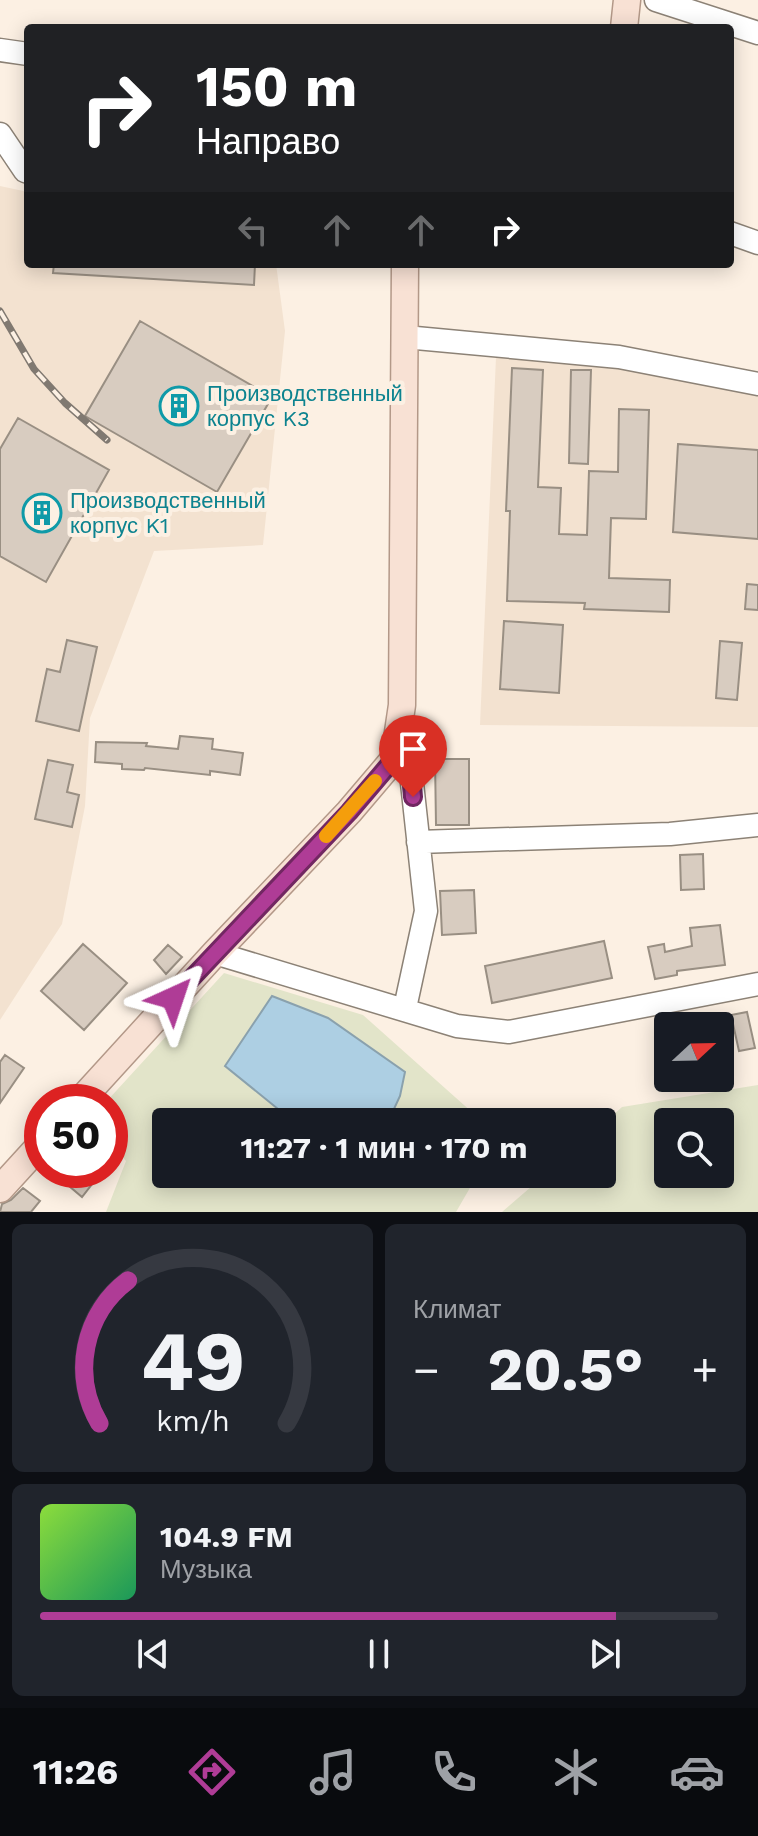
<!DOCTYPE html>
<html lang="ru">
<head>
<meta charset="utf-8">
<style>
  :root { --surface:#171b24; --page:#20242c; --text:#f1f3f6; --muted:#9ea1a6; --line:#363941; --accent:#af3c96 }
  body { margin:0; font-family:"Work Sans",sans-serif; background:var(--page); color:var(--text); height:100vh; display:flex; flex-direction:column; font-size:30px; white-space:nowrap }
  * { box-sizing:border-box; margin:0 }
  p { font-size:26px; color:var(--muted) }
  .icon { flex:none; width:44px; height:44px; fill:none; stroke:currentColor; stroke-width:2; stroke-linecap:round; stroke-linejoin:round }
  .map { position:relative; height:1212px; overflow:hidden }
  .sheet { display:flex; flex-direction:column; gap:12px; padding:12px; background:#0d0f14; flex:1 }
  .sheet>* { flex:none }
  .banner { position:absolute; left:24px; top:24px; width:710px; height:244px; border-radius:8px; box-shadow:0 4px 20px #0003; background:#202124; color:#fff; overflow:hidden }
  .needle { width:52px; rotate:68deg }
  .fabs { position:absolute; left:654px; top:1012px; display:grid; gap:16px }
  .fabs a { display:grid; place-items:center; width:80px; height:80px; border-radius:8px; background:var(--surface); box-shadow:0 4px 20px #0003; font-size:40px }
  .speed { position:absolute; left:24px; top:1084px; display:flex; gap:16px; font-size:40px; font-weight:700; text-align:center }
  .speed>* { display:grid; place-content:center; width:104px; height:104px; border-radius:50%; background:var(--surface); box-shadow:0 4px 20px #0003; line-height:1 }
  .speed .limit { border:12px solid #d22; background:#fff; color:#111 }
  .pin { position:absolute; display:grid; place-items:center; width:68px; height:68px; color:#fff; margin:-82px -34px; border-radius:50% 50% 50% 0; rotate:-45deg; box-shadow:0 0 8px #0007 }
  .pin .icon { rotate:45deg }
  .me { position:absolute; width:88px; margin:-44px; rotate:42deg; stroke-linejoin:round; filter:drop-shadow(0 0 6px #0008) }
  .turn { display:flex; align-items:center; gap:28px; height:168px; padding:0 40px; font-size:36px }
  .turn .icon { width:104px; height:104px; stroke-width:2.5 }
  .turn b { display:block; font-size:56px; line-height:68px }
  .lanes { display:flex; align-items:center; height:76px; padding:0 40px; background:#0003; justify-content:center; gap:40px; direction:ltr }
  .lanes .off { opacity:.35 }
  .big { font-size:60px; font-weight:700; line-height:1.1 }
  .sheet .tile { flex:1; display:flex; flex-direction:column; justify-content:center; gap:12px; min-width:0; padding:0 28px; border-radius:12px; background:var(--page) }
  .sheet .dial { align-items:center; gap:0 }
  .dial svg { height:208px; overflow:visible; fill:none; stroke:var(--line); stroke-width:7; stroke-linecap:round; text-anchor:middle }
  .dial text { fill:var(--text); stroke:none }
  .song { display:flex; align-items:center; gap:24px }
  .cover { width:96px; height:96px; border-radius:12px; background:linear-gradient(135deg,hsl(90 70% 55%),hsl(150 70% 35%)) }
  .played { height:8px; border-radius:4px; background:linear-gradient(90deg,var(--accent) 85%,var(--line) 85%) }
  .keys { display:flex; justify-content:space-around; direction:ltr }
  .heat { display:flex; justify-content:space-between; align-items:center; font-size:44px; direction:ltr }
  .sheet .tiles { flex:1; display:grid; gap:12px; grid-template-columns:1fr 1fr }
  .tile:last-child { grid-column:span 2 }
  .trip { position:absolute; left:152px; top:1108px; width:464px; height:80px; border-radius:8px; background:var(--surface); box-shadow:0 4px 20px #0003; font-weight:700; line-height:80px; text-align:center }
  .menu { display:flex; height:128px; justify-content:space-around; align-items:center; background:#090b0e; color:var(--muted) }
  .menu .icon { width:56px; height:56px }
  .menu .active { color:var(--accent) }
  .menu b { font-size:36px; color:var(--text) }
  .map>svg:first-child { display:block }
</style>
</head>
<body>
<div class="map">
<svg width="758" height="1212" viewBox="0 0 758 1212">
  <rect width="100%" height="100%" fill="#fcf0e3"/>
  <path fill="#f3e2d0" d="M 0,186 L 28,192 L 28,264 L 276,264 L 285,331 L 263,545 L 154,551 L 90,718 L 85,806 L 62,924 L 0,1020 Z
    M 496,357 L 629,368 L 758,396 L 758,727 L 480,725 Z"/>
  <path fill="#e2e4c9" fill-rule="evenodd" d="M 224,973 L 363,1015 L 483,1122 L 166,1122 L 166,1174 L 478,1174 L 456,1212 L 106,1212 L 126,1161 L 110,1143 L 110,1102 L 106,1102 Z
    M 758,1085 L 758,1212 L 502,1212 L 546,1174 L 602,1174 L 602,1125 L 622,1107 ZM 668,1122 L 720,1122 L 720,1174 L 668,1174 Z"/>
  <path fill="#adcfe3" stroke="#8aa1ad" stroke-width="2" d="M 272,996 L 328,1018 L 405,1072 L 400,1096 L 388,1122 L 294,1122 L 225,1066 Z"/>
  <path fill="#d8ccc0" stroke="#998f83" stroke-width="2" d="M 54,264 L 255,264 L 254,285 L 53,273 Z
    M 140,321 L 272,397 L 217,492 L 85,416 Z
    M 512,368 L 543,370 L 538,487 L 561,488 L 559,534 L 587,535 L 589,471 L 618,472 L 619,409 L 649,410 L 646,519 L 611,518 L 609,578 L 670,580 L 669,612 L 584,609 L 585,603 L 507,601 L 510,511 L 506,511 Z
    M 571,370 L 591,370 L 588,464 L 569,463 Z
    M 18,418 L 109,470 L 46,582 L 0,556 L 0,449 Z
    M 678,444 L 758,450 L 758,539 L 673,532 Z
    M 747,584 L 758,585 L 758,610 L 745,609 Z
    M 504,621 L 563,625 L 559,693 L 500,689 Z
    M 67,640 L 97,647 L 79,731 L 36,721 L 47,669 L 60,672 Z
    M 720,641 L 742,643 L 737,700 L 716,698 Z
    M 180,736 L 213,739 L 212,749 L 243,753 L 240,775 L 210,771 L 210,775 L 145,768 L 144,770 L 122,769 L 122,764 L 95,762 L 96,742 L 147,743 L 146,746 L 178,749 Z
    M 435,759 L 469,759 L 469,825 L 436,825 Z
    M 48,760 L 73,765 L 67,792 L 79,795 L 72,827 L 35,819 Z
    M 703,854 L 704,889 L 681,890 L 680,855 Z
    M 474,890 L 476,933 L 442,935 L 440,891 Z
    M 720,925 L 725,965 L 677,971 L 677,975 L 655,979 L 648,947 L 664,944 L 665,952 L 692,946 L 690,928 Z
    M 604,941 L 612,978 L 492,1003 L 485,966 Z
    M 83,944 L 127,983 L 84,1030 L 41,991 Z
    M 168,945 L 182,957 L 166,974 L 154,960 Z
    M 747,1012 L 755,1048 L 739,1051 L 731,1015 Z
    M 5,1055 L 24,1068 L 0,1103 L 0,1062 Z
    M 70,1170 L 103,1170 L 82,1197 L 62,1180 Z
    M 23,1188 L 40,1201 L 31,1212 L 0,1212 L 2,1204 L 11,1200 Z"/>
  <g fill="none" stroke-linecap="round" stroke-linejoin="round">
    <g stroke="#8c8276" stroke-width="25">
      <path id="minor" d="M 656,0 L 758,33
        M 0,50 L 28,54
        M 0,134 L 25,171 L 28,172
        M 730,233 L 758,243
        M 405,337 L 619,357 L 758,384
        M 394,759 L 411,774 L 426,911 L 405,1008
        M 418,842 L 670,834 L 758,825
        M 215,953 L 457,1026 L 509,1032 L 758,984"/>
    </g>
    <g stroke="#b39888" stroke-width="29">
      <path id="major" d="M 624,28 L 627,0
        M 79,1102 L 215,953 L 349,812 L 394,759 L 402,705 L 405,264
        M 0,1189 L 42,1143"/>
    </g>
    <use href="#minor" stroke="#fff" stroke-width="22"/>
    <use href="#major" stroke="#f8e1d4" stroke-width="26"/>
    <g stroke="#807971" stroke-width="7">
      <path id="rail" d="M 0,311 L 34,369 L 65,403 L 107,440"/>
    </g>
    <use href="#rail" stroke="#fcf0e3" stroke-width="4" stroke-dasharray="12" stroke-linecap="butt"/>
  </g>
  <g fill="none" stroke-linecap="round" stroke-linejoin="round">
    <g stroke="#722762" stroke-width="20">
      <path id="route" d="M 173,998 L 349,812 L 394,759 L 411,774 L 413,797"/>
    </g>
    <use href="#route" stroke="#af3c96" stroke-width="14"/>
    <path stroke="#f59e0b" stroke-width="14" d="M 326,836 L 375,781"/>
  </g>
  <defs>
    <g id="building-ring" transform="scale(2)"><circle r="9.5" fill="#fcf0e3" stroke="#0f9aa8" stroke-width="1.5"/><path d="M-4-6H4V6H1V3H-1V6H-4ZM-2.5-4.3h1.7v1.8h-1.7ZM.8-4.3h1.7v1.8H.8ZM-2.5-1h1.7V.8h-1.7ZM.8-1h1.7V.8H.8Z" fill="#0f9aa8"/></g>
  </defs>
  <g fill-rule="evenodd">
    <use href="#building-ring" x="179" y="406"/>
    <use href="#building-ring" x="42" y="513"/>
  </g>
  <g text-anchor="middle" stroke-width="8" stroke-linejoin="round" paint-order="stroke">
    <g font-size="22" fill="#0d838f" stroke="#fcf0e3" text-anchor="start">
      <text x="207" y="401">Производственный<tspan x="207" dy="25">корпус K3</tspan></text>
      <text x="70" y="508">Производственный<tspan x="70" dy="25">корпус K1</tspan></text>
    </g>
  </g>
</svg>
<div class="fabs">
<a><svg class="needle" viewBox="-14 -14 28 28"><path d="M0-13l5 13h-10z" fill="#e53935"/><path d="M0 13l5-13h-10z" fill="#9ea1a6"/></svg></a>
<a><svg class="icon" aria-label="search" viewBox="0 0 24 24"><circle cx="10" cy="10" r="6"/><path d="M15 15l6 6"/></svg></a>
</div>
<div class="speed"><div class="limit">50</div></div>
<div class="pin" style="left:413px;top:797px;background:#d93025"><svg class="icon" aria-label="arrive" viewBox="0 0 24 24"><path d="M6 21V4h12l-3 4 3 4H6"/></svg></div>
<svg class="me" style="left:173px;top:998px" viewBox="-20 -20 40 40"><path d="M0-17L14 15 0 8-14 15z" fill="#af3c96" stroke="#fff" stroke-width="4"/></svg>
<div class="trip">11:27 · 1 мин · 170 m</div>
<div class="banner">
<div class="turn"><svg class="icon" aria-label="right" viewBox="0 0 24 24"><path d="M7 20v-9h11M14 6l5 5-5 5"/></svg><div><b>150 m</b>Направо</div></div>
<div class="lanes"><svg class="icon off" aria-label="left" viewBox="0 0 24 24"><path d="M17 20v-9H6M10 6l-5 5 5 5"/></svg><svg class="icon off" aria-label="ahead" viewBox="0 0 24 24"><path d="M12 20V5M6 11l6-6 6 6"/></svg><svg class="icon off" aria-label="ahead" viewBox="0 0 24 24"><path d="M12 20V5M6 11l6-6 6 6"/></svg><svg class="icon" aria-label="right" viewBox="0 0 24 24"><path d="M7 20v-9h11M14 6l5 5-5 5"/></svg></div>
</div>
</div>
<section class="sheet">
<div class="tiles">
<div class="tile dial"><svg viewBox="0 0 100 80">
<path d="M14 69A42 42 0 1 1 86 69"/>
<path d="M14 69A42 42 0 0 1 25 14" stroke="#af3c96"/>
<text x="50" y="56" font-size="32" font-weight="700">49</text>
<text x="50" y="72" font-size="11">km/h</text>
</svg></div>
<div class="tile"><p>Климат</p>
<div class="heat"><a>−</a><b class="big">20.5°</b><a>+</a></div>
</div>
<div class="tile">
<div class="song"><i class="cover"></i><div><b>104.9 FM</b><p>Музыка</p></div></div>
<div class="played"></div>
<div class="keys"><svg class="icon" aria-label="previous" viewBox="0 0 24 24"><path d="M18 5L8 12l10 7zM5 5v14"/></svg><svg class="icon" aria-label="pause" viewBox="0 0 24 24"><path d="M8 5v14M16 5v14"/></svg><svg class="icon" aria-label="next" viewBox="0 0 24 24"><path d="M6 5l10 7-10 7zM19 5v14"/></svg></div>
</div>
</div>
</section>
<nav class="menu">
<b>11:26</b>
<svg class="icon active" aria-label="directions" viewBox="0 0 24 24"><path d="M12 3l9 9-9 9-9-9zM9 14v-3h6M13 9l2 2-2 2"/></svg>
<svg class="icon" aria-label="music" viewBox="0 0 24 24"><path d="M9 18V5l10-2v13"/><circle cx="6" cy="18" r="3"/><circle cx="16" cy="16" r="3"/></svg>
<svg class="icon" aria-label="phone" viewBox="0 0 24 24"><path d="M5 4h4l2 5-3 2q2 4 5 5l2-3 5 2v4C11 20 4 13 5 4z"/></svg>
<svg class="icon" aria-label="climate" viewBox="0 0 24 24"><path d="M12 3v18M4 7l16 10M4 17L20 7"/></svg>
<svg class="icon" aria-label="car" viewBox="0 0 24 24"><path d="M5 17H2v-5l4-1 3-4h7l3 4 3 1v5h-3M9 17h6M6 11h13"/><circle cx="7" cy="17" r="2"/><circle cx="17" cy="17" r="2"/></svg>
</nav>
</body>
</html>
